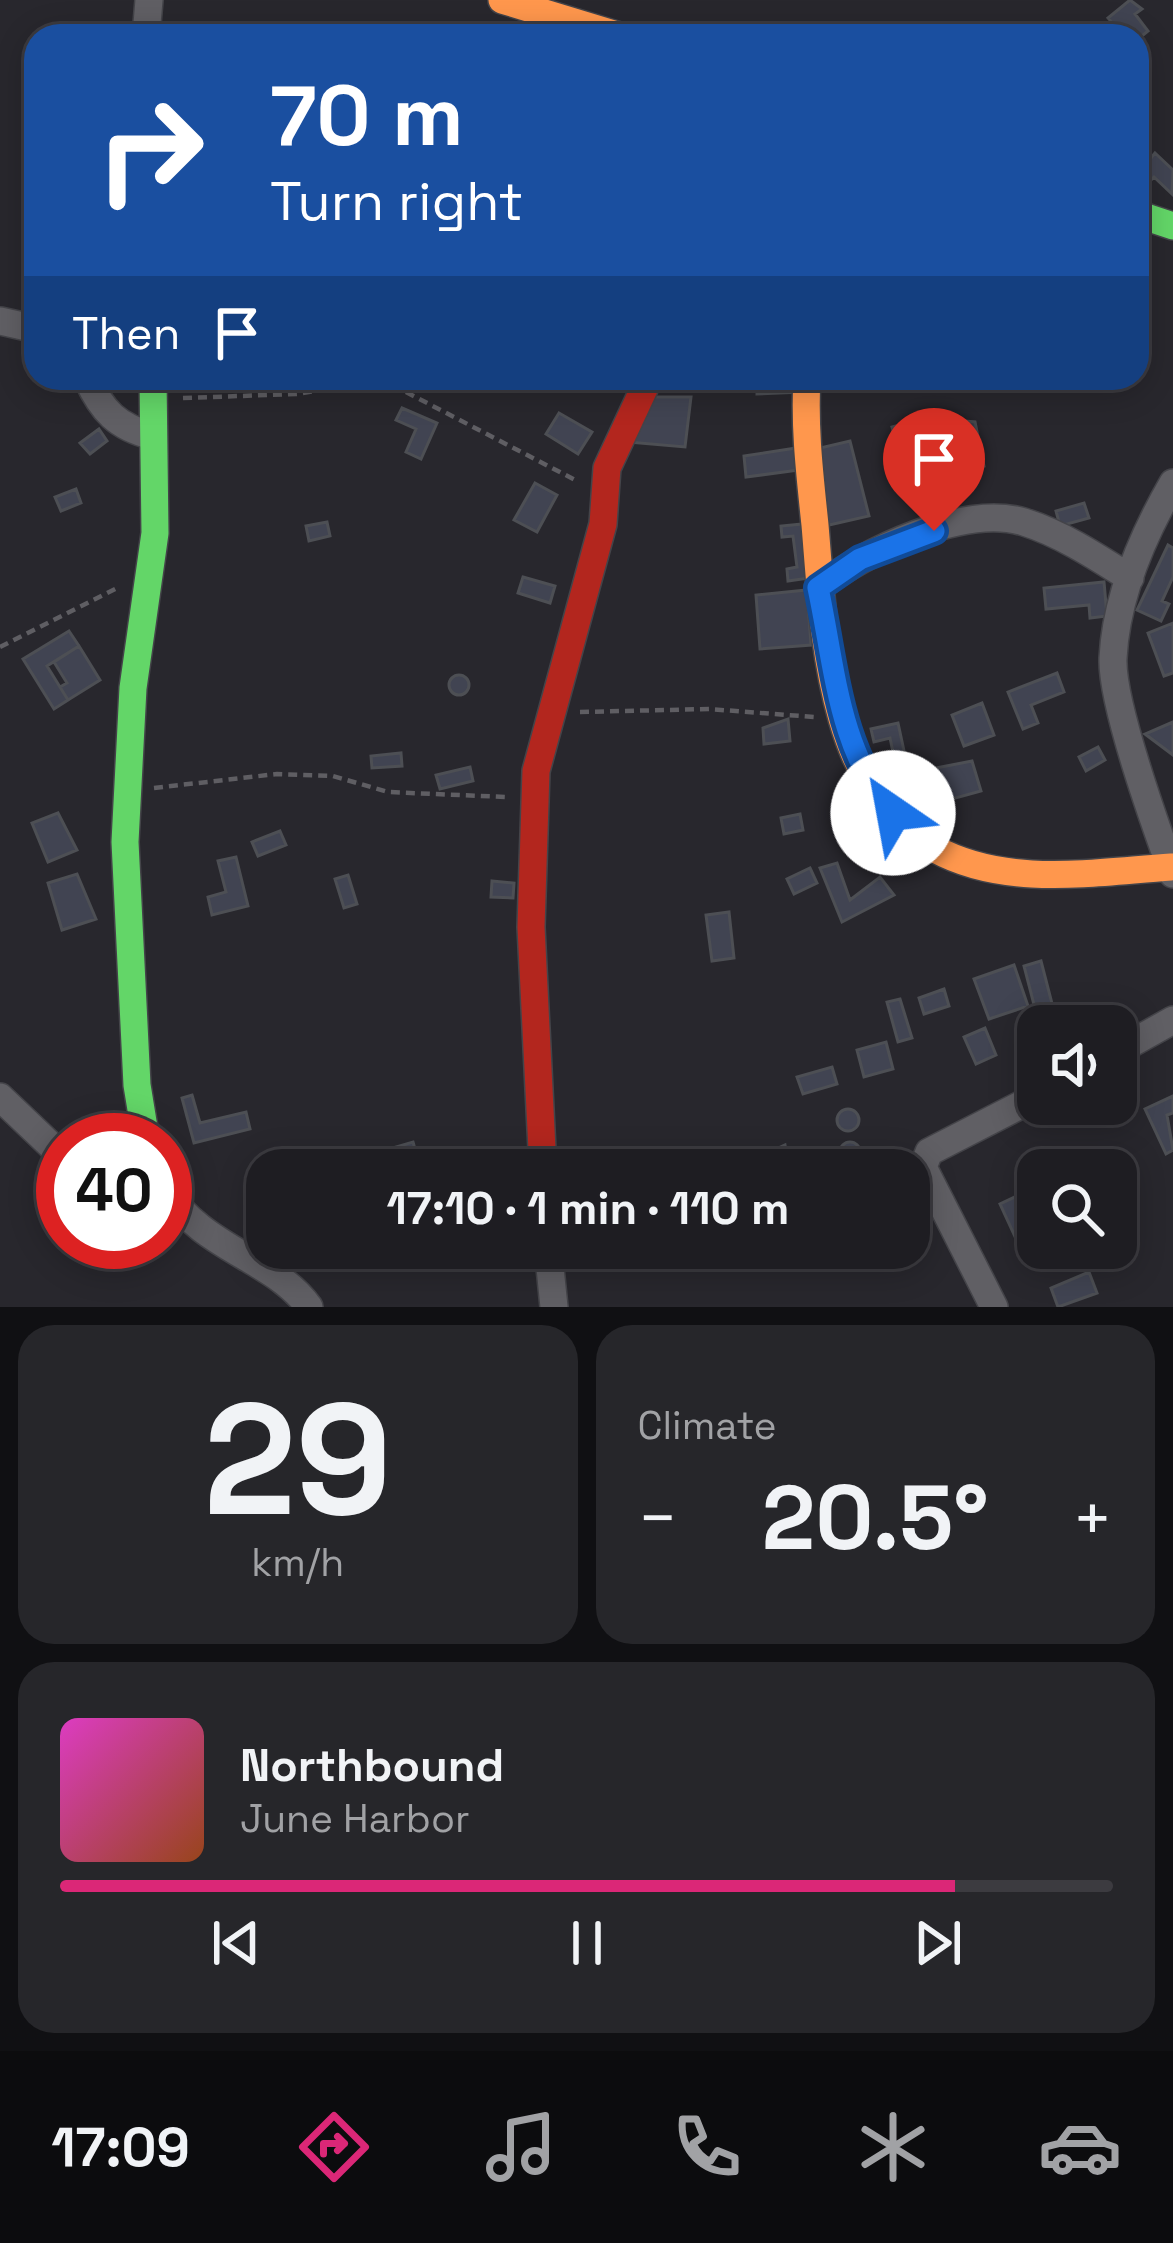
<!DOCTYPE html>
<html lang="en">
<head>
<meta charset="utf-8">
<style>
  :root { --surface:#1e1d22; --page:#26262a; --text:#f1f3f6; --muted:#a1a2a5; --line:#3c3b40; --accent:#db2777 }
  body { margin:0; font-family:"Space Grotesk",sans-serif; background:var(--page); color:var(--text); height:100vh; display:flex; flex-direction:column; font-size:45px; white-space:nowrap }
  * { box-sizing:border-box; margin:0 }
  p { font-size:39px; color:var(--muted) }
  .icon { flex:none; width:66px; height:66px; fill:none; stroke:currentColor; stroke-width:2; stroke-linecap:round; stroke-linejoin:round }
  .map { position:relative; height:1307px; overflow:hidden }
  .drawer { display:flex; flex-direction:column; gap:18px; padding:18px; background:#101013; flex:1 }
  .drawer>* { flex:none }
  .guide { position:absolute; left:24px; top:24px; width:1125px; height:366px; border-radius:36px; box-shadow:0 6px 30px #0003,0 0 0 3px var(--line); background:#1a4fa0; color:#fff; overflow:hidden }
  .fabs { position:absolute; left:1017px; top:1005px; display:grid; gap:24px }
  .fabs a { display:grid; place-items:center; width:120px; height:120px; border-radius:24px; background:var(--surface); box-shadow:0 6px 30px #0003,0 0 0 3px var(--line); font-size:60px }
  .speed { position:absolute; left:36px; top:1113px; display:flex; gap:24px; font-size:60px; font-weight:700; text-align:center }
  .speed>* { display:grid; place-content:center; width:156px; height:156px; border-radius:50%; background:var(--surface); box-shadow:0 6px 30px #0003,0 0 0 3px var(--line); line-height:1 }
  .speed .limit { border:18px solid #d22; background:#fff; color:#111 }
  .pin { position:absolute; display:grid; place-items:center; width:102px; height:102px; color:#fff; margin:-123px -51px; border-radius:50% 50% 50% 0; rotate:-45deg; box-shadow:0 0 12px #0007 }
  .pin .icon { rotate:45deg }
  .me { position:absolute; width:132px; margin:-66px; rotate:327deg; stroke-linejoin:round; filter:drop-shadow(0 0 9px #0008) }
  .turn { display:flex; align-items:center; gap:42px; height:252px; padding:0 48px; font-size:54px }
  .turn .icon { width:156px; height:156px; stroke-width:2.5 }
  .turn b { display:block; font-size:84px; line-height:102px }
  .then { display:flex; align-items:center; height:114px; padding:0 48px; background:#0003; gap:24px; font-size:45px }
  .big { font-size:90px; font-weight:700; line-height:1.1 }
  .drawer .card { flex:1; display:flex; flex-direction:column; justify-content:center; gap:18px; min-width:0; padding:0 42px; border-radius:36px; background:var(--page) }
  .drawer .dial { align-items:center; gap:0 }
  .dial b { font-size:156px; line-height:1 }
  .song { display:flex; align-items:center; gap:36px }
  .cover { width:144px; height:144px; border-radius:18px; background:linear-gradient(135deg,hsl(310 70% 55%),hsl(20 70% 35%)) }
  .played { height:12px; border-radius:6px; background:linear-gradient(90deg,var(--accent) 85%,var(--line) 85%) }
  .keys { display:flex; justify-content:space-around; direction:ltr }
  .heat { display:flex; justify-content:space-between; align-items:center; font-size:66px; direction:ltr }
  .drawer .tiles { flex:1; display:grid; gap:18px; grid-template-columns:1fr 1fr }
  .card:last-child { grid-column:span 2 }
  .trip { position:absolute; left:246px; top:1149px; width:684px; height:120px; border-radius:36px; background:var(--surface); box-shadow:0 6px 30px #0003,0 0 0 3px var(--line); font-weight:700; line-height:120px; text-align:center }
  .tabs { display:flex; height:192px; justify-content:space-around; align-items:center; background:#0c0c0e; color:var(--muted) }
  .tabs .icon { width:84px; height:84px }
  .tabs .current { color:var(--accent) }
  .tabs b { font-size:54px; color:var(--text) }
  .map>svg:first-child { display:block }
</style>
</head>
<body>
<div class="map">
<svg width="1173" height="1307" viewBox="0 0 1173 1307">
  <rect width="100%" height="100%" fill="#28272d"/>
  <path fill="#414452" stroke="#4d4f54" stroke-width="3" d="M 1130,0 L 1142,9 L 1135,14 L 1148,31 L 1137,40 L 1124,36 L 1108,18 Z
    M 1155,153 L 1173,170 L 1172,194 L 1154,177 L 1147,184 L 1137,175 Z
    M 757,378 L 801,378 L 802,392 L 757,394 Z
    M 653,397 L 691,397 L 685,447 L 628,442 Z
    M 402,408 L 437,423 L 421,459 L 406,452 L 416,429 L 396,420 Z
    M 559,413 L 592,432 L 578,454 L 546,434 Z
    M 920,419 L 927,447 L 910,452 L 906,438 L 896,441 L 892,427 Z
    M 943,419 L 975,422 L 984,466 L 966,470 L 959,438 L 941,436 Z
    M 99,429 L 107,441 L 90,454 L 80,443 Z
    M 850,441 L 869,516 L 825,526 L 807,451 Z
    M 796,448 L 799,470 L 746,477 L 744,456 Z
    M 535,483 L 557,495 L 537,532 L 514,520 Z
    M 76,489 L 81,503 L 61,511 L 55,497 Z
    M 1084,503 L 1089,518 L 1060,526 L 1056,511 Z
    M 327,522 L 330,536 L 309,541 L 306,526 Z
    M 803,524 L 809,578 L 788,581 L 787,569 L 797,567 L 793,536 L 782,537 L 781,526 Z
    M 1168,545 L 1173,548 L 1173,577 L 1162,601 L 1169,604 L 1161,621 L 1137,610 Z
    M 523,577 L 555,586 L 550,603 L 518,593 Z
    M 1104,582 L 1107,616 L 1090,618 L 1089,605 L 1046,609 L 1044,588 Z
    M 807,590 L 811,645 L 760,649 L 756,595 Z
    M 1173,623 L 1173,673 L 1164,676 L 1148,633 Z
    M 69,631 L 79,646 L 47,666 L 68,700 L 54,709 L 23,659 Z
    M 79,646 L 100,680 L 68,700 L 60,687 L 67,683 L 54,662 Z
    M 1057,673 L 1064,692 L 1031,705 L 1038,723 L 1023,729 L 1008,692 Z
    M449 685a10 10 0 1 1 20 0a10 10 0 1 1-20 0Z
    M 982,703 L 994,735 L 964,746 L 952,715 Z
    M 788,719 L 790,741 L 764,744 L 763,728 Z
    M 1173,722 L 1173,755 L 1145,734 Z
    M 898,723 L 909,774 L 898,776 L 890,738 L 874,742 L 871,729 Z
    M 1098,747 L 1105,760 L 1086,771 L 1079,757 Z
    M 401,753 L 402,766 L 372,768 L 371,756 Z
    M 972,761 L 981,791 L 941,802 L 931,769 Z
    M 470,767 L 473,781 L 440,789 L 436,775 Z
    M 58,813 L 77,850 L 48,862 L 32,823 Z
    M 800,814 L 803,830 L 784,834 L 781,818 Z
    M 280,831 L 286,845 L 258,856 L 252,842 Z
    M 236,857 L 248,906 L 212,915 L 208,897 L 226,892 L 218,861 Z
    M 837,863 L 850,900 L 880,877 L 894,895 L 842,922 L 820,868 Z
    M 810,868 L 817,883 L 794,894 L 787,879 Z
    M 77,874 L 96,919 L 62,930 L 48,883 Z
    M 348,875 L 357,904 L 344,908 L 335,879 Z
    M 492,881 L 514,883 L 513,898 L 491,897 Z
    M 729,912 L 734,958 L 712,961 L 706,915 Z
    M 1041,961 L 1056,1019 L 1039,1024 L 1024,966 Z
    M 1014,965 L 1028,1006 L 989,1019 L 974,979 Z
    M 944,989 L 949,1006 L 924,1014 L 919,998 Z
    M 900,999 L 912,1038 L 898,1042 L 887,1002 Z
    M 985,1028 L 996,1055 L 976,1064 L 964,1037 Z
    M 886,1042 L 893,1069 L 864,1077 L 857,1050 Z
    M 832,1067 L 837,1084 L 803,1094 L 797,1077 Z
    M 192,1095 L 200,1123 L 246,1112 L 250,1129 L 194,1143 L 182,1098 Z
    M 1173,1096 L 1173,1113 L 1167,1115 L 1173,1150 L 1166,1154 L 1145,1109 Z
    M837 1120a11 11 0 1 1 22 0a11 11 0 1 1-22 0Z
    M840 1152a10 10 0 1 1 20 0a10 10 0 1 1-20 0Z
    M 413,1142 L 419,1163 L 402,1168 L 396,1147 Z
    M 785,1145 L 789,1170 L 774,1170 L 772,1151 Z
    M 1038,1186 L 1038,1231 L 1017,1241 L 1000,1204 Z
    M 1089,1272 L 1097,1293 L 1058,1307 L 1051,1288 Z"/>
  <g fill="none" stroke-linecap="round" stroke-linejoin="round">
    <g stroke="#444449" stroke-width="30">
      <path id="street" d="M 146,36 L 149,0
        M 0,321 L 36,329
        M 87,378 C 102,411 117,427 153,436
        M 1173,483 C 1143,535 1116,596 1113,658 C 1111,703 1156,827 1173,874
        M 818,588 C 864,551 964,504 1024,522 C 1062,534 1097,557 1130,578
        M 1116,1052 L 1173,1020
        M 0,1097 L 63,1157
        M 165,1189 C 202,1249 275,1259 309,1307
        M 548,1248 L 554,1307
        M 994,1307 L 923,1167 L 929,1152 L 1038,1096"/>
    </g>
    <g stroke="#444449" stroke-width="30">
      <path id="fast" d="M 1137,214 L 1173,226
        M 146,1140 L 137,1085 L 125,842 L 133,688 L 155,533 L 153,378"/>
    </g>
    <g stroke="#444449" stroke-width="30">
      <path id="slow" d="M 502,0 L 620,36
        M 807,378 C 804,428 810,476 815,525 C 824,630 828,792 935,849 C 1007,888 1094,872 1171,867"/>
    </g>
    <g stroke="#444449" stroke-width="30">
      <path id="jam" d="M 543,1170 L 531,927 L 536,771 L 603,524 L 607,468 L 649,378"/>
    </g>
    <path stroke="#5f5e63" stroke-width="4.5" stroke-dasharray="9 6" stroke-linecap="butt" d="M 183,398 L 297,394 L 362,383 L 404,391 L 579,482
      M 0,647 L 117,588
      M 580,712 L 709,709 L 814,717
      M 154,788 L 277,774 L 333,776 L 388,792 L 506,797"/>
    <use href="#street" stroke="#605f64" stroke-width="27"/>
    <use href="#fast" stroke="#63d668" stroke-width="27"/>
    <use href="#slow" stroke="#ff974d" stroke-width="27"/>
    <use href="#jam" stroke="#b3261e" stroke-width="27"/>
  </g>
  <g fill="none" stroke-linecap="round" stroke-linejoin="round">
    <g stroke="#114b97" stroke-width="30">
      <path id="route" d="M 893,813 C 838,750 835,667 818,588 L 860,559 L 934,531"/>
    </g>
    <use href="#route" stroke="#1a73e8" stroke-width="21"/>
  </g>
</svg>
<div class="fabs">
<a><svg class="icon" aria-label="sound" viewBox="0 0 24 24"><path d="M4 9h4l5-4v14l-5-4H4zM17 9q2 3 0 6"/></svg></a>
<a><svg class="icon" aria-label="search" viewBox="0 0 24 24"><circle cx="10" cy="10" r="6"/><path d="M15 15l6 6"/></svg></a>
</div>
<div class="speed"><div class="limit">40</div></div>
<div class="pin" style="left:934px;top:531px;background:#d93025"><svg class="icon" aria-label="arrive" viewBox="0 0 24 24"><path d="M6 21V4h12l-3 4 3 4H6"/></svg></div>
<svg class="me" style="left:893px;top:813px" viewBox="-20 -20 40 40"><circle r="19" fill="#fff"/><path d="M0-13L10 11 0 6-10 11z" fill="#1a73e8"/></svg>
<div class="trip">17:10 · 1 min · 110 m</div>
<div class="guide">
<div class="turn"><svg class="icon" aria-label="right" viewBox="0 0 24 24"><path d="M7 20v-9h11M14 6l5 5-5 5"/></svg><div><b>70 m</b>Turn right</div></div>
<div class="then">Then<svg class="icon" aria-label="arrive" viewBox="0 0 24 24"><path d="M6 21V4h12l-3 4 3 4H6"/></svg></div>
</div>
</div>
<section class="drawer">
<div class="tiles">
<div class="card dial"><b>29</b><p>km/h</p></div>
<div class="card"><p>Climate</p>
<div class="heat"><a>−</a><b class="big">20.5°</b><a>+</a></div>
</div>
<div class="card">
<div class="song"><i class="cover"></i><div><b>Northbound</b><p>June Harbor</p></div></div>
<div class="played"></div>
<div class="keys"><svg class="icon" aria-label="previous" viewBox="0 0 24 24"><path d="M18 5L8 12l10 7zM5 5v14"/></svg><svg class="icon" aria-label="pause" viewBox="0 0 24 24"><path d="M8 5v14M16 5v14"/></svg><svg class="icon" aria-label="next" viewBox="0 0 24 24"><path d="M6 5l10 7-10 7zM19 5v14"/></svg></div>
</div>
</div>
</section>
<nav class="tabs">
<b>17:09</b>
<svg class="icon current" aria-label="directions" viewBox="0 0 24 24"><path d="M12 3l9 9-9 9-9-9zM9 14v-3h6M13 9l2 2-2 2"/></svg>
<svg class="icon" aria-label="music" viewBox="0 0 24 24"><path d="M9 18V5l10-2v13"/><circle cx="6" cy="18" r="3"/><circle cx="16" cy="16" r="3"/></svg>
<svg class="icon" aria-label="phone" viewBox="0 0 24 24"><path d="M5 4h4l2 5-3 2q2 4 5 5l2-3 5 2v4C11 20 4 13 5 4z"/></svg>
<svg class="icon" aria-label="climate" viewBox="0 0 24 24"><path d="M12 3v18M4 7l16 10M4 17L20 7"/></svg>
<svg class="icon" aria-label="car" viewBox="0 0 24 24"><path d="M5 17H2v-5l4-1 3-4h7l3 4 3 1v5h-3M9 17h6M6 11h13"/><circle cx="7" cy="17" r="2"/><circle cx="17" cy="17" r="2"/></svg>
</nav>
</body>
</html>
